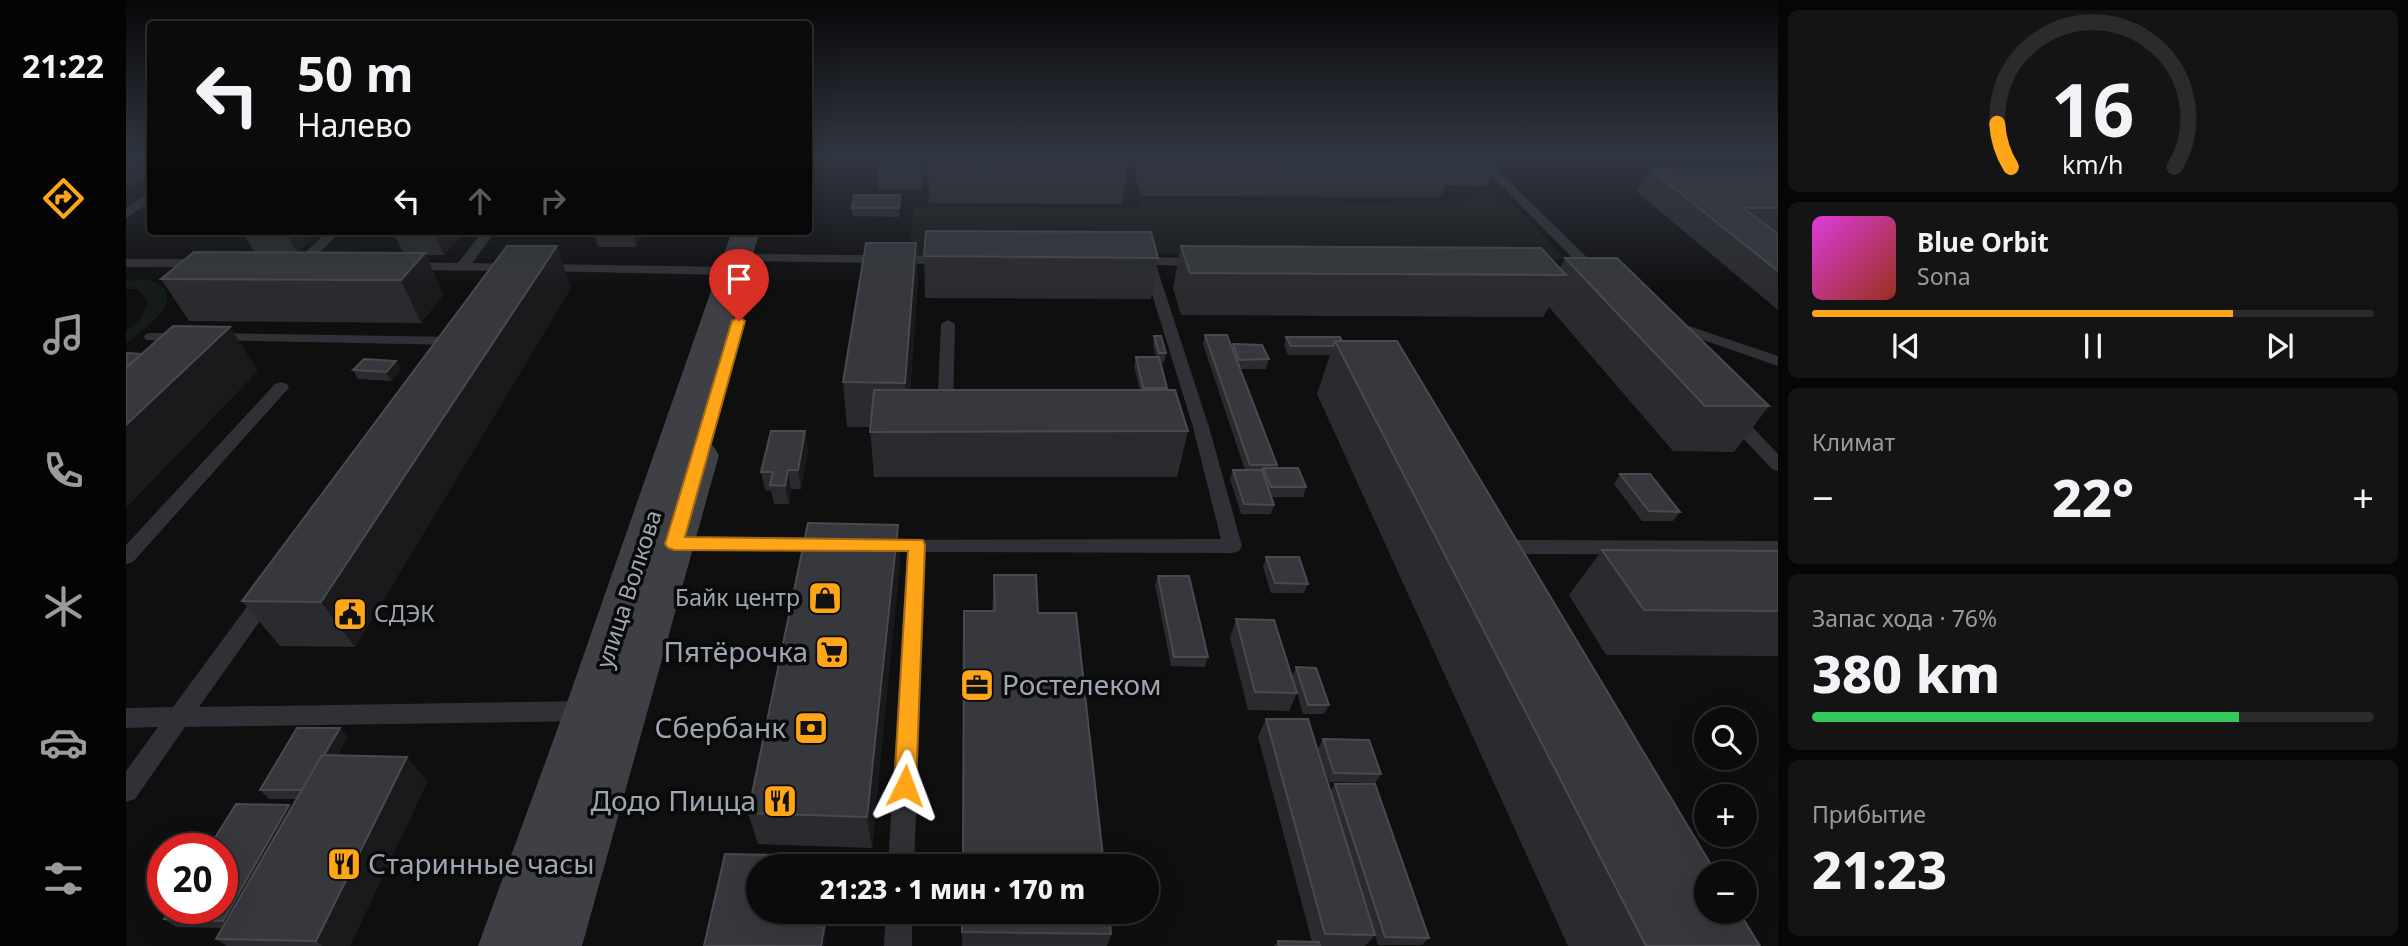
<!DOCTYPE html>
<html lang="ru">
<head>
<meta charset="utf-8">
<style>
  :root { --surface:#0b0b0c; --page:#141415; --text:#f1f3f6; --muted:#9a9b9d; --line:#2b2b2d; --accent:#ffa518 }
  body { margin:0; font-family:"Noto Sans",sans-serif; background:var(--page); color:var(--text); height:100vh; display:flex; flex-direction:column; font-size:26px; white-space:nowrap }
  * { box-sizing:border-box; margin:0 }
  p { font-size:23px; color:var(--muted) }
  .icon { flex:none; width:38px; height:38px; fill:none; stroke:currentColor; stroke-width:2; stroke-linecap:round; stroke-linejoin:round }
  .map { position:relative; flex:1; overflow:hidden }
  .side { display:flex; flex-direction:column; gap:10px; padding:10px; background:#060607; width:630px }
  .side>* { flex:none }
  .banner { position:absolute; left:21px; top:21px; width:665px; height:214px; border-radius:7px; box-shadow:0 7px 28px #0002,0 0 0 2px var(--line); background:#0b0b0c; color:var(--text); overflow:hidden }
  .tools { position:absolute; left:1568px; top:707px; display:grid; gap:14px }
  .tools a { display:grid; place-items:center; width:63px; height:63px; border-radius:50%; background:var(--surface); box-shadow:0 7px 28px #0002,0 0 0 2px var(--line); font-size:35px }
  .speed { position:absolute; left:21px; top:833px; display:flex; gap:14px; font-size:35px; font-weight:700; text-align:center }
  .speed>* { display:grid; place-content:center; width:91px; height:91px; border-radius:50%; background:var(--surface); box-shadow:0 7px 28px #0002,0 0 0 2px var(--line); line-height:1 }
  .speed .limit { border:10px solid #d22; background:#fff; color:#111 }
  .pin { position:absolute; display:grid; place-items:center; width:60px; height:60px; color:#fff; margin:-72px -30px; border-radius:50% 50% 50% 0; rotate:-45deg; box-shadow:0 0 7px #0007 }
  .pin .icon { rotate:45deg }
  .me { position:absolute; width:77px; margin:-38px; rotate:3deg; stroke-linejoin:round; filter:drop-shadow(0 0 5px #0008) }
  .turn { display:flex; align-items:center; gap:24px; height:147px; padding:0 35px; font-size:32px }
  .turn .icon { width:91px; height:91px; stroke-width:2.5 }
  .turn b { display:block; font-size:49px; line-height:60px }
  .lanes { display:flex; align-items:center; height:66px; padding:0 35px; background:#0003; justify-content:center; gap:35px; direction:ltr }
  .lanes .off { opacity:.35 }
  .big { font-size:52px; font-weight:800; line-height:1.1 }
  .side .card { flex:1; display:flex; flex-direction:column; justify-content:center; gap:10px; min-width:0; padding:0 24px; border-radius:10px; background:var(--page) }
  .side .dial { align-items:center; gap:0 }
  .dial svg { height:182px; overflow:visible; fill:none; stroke:var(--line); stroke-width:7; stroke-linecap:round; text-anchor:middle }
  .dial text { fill:var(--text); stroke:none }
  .song { display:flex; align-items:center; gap:21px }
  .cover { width:84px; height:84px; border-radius:10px; background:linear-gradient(135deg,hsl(300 70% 55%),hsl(10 70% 35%)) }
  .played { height:7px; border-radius:4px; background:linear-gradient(90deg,var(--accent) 75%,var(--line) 75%) }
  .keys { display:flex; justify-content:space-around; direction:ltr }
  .heat { display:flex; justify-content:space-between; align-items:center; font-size:38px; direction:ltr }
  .charge { height:10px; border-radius:5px; background:linear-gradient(90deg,#34c759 76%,var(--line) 0) }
  .trip { position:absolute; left:620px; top:854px; width:413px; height:70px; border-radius:35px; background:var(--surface); box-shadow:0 7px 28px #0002,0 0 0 2px var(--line); font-weight:800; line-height:70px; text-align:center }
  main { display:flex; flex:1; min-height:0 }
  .tabs { display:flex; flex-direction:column; width:126px; justify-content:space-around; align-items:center; background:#040405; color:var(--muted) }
  .tabs .icon { width:49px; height:49px }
  .tabs .active { color:var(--accent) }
  .tabs b { font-size:32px; color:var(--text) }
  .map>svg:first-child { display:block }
</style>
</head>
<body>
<main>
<nav class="tabs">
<b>21:22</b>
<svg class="icon active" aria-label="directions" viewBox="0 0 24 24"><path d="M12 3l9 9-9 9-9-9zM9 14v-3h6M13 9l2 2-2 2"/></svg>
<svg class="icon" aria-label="music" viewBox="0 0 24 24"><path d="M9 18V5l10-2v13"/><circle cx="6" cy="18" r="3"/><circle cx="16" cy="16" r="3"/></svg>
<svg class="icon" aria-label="phone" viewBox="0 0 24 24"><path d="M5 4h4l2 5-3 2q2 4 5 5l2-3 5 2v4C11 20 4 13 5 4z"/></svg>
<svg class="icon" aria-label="climate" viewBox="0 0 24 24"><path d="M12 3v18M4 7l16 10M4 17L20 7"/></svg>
<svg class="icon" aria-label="car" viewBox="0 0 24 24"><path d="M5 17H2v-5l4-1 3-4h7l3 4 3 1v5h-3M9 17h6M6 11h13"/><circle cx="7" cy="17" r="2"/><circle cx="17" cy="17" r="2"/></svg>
<svg class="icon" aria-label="filters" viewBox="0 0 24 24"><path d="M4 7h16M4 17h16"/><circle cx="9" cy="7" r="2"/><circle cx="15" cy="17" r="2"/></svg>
</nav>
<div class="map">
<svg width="1652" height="946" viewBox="0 0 1652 946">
  <rect width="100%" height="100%" fill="#0f0f10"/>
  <path fill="#151b16" d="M 1561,158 L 1622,158 L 1638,169 L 1575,168 Z
    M 1358,191 L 1364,191 L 1372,200 L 1370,205 L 1380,205 L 1383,200 L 1389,205 L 1439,259 L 1014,254 L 782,257 L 788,206 L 1016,208 L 1015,201 L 1017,201 L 1332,205 Z
    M 0,281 C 8,281 21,279 28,282 C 65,296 15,334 0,343 L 0,332 L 15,318 L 22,301 L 12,289 L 0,289 Z"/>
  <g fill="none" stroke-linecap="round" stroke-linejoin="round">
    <path fill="#303136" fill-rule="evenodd" d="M 1348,158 L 1359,158 L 1476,272 L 1476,278 L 1466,278 Z
      M 20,194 L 24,194 L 24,202 L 0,218 L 0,208 Z
      M 202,231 L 215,231 L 179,268 L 169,268 L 169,262 Z
      M 357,231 L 370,231 L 346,263 L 386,264 L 393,268 L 391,271 L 281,270 L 274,266 L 281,262 L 332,263 Z
      M 631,254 L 820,256 L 827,260 L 820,264 L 626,261 L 624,258 Z
      M 1009,257 L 1076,258 L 1083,262 L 1076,266 L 1030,265 L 1083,427 L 1116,546 L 1113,551 L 1106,553 L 800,552 L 788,866 L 762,866 L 781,552 L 745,550 L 743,545 L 745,540 L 1095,539 L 1067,427 L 1017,265 L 1004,264 L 1002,261 Z
      M 0,259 L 78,259 L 85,263 L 78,267 L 0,267 Z
      M 417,264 L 606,267 L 613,271 L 606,275 L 412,271 L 410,268 Z
      M 822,320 L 829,324 L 827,413 L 819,418 L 811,413 L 815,324 Z
      M 1545,320 L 1652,356 L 1652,366 L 1540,327 L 1538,324 Z
      M 25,333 L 59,333 L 66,337 L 59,341 L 20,340 L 18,337 L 20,334 Z
      M 87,333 L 331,337 L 338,341 L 331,345 L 82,340 L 80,337 L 82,334 Z
      M 155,382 L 161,384 L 163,387 L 161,390 L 7,562 L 0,564 L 0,545 L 149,384 Z
      M 1606,411 L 1612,412 L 1652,454 L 1652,471 L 1646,469 L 1600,420 L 1598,416 Z
      M 548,537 L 700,537 L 707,539 L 709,544 L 707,549 L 700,551 L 548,551 L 541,549 L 539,544 L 541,539 Z
      M 1375,540 L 1652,541 L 1652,555 L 1375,554 L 1368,552 L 1365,547 L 1368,542 Z
      M 141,587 L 148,589 L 151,595 L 148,601 L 73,707 L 462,701 L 470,704 L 473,711 L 470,718 L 462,721 L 59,727 L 9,799 L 0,802 L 0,771 L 32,727 L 0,728 L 0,708 L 47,707 L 134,589 Z
      M 760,912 L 786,912 L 786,946 L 758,946 Z"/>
    <path fill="#3e4046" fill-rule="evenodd" d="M 606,231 L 634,231 L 569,444 L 587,446 L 593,455 L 456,946 L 352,946 L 438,711 Z"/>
  </g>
  <path fill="#2b2b2f" d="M 751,158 L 798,158 L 795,190 L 753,190 Z
    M 1005,158 L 1373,158 L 1361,186 L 1319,185 L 1314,197 L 1015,196 L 1009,177 L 1012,158 Z
    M 802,164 L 1001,165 L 996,204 L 803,203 Z
    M 1524,169 L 1652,170 L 1652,232 L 1649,232 L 1652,234 L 1652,310 L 1511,192 Z
    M 774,195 L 773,217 L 727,216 L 726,208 Z
    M 116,231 L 193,231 L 171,252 L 128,252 Z
    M 267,231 L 339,231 L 318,255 L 300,255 L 317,295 L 295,323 L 63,321 L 35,279 L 277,253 Z
    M 467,231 L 527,231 L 525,236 L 516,236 L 510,247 L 472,247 Z
    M 1055,246 L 1434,268 L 1439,258 L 1643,406 L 1608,452 L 1547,451 L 1423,307 L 1417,317 L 1055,315 L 1047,288 Z
    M 798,256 L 1032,258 L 1025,299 L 799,298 Z
    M 792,284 L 784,390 L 1014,390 L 1008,366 L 1010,357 L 1030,357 L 1027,345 L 1028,336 L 1040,353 L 1038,363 L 1034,362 L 1040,390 L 1062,431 L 1051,477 L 748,477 L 744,427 L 721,427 L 717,382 Z
    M 445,288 L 229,647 L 154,646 L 116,601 Z
    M 1079,335 L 1106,348 L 1107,344 L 1143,359 L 1140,369 L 1114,369 L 1151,465 L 1150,468 L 1180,487 L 1177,497 L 1145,497 L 1148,505 L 1145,514 L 1115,514 L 1104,479 L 1107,470 L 1119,470 L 1077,344 Z
    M 1160,337 L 1214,337 L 1634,946 L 1442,946 L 1191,394 L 1204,355 L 1162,355 L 1158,346 Z
    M 270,361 L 275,370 L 265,381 L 232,379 L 227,370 Z
    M 679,431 L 682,450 L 675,489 L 665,489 L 663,504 L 648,504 L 645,491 L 639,490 L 635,472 Z
    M 1494,474 L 1554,512 L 1547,521 L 1516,521 L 1488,484 Z
    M 772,525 L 774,559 L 746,848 L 632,844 L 622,813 Z
    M 1476,550 L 1652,551 L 1652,656 L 1480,655 L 1443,595 Z
    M 1140,557 L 1182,584 L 1178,593 L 1145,593 L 1137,567 Z
    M 868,575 L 912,613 L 978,866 L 836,866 L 838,611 L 866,611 Z
    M 1032,576 L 1082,657 L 1079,667 L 1045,666 L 1029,585 Z
    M 1110,619 L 1166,677 L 1170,667 L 1203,705 L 1198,714 L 1177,714 L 1171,693 L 1163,711 L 1122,710 L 1104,638 Z
    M 1140,719 L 1249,935 L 1239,946 L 1148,946 L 1152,941 L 1186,942 L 1132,737 Z
    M 214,728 L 221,737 L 211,756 L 281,757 L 301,782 L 224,946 L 101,946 L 90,939 L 96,928 L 50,927 L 38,919 L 163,805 L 166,808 L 171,799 L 143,799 L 134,790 Z
    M 1197,739 L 1255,774 L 1249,783 L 1203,782 L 1192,748 Z
    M 1209,784 L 1303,938 L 1296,945 L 1252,945 L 1204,792 Z
    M 836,912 L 983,912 L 985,934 L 981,946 L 836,946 Z"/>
  <path fill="#1a1a1d" d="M 0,158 L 24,158 L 24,173 L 0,189 Z
    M 794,158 L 798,158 L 795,190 Z
    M 159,231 L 193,231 L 171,252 Z
    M 308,231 L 339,231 L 318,255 Z
    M 506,231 L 515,231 L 516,236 L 510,247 Z
    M 790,243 L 792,284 L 781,428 L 779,383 Z
    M 431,246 L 445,288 L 229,647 L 195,602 Z
    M 299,253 L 317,295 L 295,323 L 275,280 Z
    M 104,327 L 132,371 L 0,508 L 0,425 Z
    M 270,361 L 275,370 L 265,381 L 260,372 Z
    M 679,431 L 682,450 L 675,489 L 672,470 Z
    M 662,470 L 665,489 L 663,504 L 659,486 Z
    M 772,525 L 774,559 L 746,848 L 741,817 Z
    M 214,728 L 221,737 L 187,799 L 179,790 Z
    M 281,757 L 301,782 L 224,946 L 197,946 L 190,941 Z
    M 163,805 L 172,814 L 108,928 L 97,921 Z
    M 652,855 L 654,863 L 653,866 L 650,866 Z
    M 700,916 L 701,923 L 698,946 L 695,946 Z"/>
  <path fill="#37383d" stroke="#484a50" stroke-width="2" d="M 802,158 L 999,158 L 1001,165 L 802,164 Z
    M 1200,158 L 1329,158 L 1329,159 Z
    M 1524,169 L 1652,170 L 1652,208 L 1617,208 L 1652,234 L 1652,271 Z
    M 728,195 L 774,195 L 773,208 L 726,208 Z
    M 800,231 L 1025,232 L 1032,258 L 798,256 Z
    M 740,243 L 790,243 L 779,383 L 717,382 Z
    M 381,246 L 431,246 L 195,602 L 116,601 Z
    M 1055,246 L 1415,248 L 1440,275 L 1064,273 Z
    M 68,252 L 299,253 L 275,280 L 35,279 Z
    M 1439,258 L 1491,258 L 1643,406 L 1579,406 Z
    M 47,326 L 104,327 L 0,425 L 0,368 Z
    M 1079,335 L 1101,335 L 1151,465 L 1124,465 Z
    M 1028,336 L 1035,336 L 1040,353 L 1033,353 Z
    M 1160,337 L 1214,337 L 1216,341 L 1209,341 L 1207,346 L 1165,346 Z
    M 1209,341 L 1271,341 L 1590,873 L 1580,873 L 1580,912 L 1613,912 L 1634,946 L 1520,946 Z
    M 1107,344 L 1136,345 L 1143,359 L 1113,360 Z
    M 1,353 L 16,354 L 0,367 Z
    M 1010,357 L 1033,357 L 1041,388 L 1017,388 Z
    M 238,359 L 270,361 L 260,372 L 227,370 Z
    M 748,390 L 1049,390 L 1062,431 L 744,432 Z
    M 645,431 L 679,431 L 672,470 L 662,470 L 659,486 L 644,485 L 647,472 L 635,472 Z
    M 1137,468 L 1172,468 L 1180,487 L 1145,487 Z
    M 1107,470 L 1136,470 L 1148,505 L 1118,504 Z
    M 1494,474 L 1524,474 L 1554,512 L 1523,511 Z
    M 682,523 L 772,525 L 741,817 L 622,813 Z
    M 1476,550 L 1652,551 L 1652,611 L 1518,610 Z
    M 1140,557 L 1173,557 L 1182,584 L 1149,583 Z
    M 868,575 L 910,575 L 912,613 L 950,613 L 978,866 L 837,866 L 838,611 L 869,611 Z
    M 1032,576 L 1063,576 L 1082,657 L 1048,657 Z
    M 1110,619 L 1148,620 L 1171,693 L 1129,692 Z
    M 1170,667 L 1190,668 L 1203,705 L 1182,705 Z
    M 1140,719 L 1182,719 L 1249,935 L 1199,934 Z
    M 171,728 L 214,728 L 198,755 L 196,755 L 176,790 L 134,790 Z
    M 1197,739 L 1243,740 L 1255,774 L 1208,773 Z
    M 196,755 L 281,757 L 190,941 L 90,939 Z
    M 1209,784 L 1249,784 L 1303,938 L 1259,937 Z
    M 110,804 L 163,805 L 97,921 L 38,919 L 45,908 L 96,908 L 96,849 L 82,849 Z
    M 599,854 L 652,855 L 650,866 L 632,866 L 632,912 L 642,912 L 641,913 L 700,916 L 695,946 L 578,946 Z
    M 836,912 L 983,912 L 985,934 L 836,932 Z
    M 1152,941 L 1193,942 L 1194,946 L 1153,946 Z"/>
  <linearGradient id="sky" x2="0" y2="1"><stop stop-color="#080809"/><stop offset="0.54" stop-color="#313742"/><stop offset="1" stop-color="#313742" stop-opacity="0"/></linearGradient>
  <rect width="1652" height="290" fill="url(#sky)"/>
  <path fill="#ffa518" stroke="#a66b10" stroke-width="2" d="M 613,317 L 619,321 L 559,537 L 797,540 L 799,545 L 790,786 L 787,793 L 779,796 L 772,793 L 768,786 L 782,551 L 548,550 L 542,548 L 539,544 L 606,321 Z"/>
  <defs>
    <g id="shop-square" transform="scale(1.75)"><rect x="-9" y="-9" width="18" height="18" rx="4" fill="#ffa518" stroke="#0a0a0b"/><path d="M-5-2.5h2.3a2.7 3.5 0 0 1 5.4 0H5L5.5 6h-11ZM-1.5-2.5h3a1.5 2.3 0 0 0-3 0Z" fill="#111"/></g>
    <g id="civic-square" transform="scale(1.75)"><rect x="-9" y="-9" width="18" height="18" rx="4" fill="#ffa518" stroke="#0a0a0b"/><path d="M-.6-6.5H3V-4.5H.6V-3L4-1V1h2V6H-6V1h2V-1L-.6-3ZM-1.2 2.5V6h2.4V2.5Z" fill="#111"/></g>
    <g id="supermarket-square" transform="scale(1.75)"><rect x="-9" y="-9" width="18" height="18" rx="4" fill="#ffa518" stroke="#0a0a0b"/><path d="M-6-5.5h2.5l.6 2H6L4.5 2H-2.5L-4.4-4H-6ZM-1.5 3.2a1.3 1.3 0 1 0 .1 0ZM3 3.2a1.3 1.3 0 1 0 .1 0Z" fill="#111"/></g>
    <g id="office-square" transform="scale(1.75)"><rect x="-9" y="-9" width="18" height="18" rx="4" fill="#ffa518" stroke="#0a0a0b"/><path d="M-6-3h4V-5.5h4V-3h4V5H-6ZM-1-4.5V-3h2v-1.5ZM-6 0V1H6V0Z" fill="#111"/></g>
    <g id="bank-square" transform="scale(1.75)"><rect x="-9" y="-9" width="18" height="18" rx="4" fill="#ffa518" stroke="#0a0a0b"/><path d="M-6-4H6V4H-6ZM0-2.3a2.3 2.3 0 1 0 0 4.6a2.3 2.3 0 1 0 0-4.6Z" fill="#111"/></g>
    <g id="restaurant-square" transform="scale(1.75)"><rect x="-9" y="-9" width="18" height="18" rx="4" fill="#ffa518" stroke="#0a0a0b"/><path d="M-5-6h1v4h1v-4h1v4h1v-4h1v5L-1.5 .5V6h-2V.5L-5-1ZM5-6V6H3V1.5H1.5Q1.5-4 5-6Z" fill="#111"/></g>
  </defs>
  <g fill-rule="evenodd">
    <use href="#shop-square" x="699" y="598"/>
    <use href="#civic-square" x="224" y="614"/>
    <use href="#supermarket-square" x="706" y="652"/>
    <use href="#office-square" x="851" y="685"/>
    <use href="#bank-square" x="685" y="728"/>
    <use href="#restaurant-square" x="654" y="801"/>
    <use href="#restaurant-square" x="218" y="864"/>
  </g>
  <g text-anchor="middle" stroke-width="7" stroke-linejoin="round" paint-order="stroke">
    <g font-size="23" fill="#9fa6b3" stroke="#0a0a0b">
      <text transform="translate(503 589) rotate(-72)" y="8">улица Волкова</text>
    </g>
    <g font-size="23" fill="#9fa6b3" stroke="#0a0a0b" text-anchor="end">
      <text x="674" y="606">Байк центр</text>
      <text x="248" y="622" text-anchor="start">СДЭК</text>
    </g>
    <g font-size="28" fill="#9fa6b3" stroke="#0a0a0b" text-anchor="end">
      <text x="682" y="662">Пятёрочка</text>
      <text x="876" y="695" text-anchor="start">Ростелеком</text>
      <text x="660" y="738">Сбербанк</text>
      <text x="630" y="811">Додо Пицца</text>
      <text x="242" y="874" text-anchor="start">Старинные часы</text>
    </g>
  </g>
</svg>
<div class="tools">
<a><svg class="icon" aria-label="search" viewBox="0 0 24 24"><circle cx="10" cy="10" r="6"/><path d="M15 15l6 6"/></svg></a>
<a>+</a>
<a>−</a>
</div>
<div class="speed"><div class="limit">20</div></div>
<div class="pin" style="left:613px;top:321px;background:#d93025"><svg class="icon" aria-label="arrive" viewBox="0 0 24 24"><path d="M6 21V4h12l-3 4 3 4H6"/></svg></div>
<svg class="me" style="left:779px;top:786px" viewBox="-20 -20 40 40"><path d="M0-17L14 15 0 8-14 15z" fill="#ffa518" stroke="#fff" stroke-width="4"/></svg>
<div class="trip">21:23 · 1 мин · 170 m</div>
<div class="banner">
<div class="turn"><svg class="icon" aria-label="left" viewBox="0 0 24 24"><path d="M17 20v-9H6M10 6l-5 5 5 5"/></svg><div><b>50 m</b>Налево</div></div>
<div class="lanes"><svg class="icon" aria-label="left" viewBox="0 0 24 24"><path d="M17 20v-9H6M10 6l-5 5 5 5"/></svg><svg class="icon off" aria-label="ahead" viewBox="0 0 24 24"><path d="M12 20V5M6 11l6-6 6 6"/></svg><svg class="icon off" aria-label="right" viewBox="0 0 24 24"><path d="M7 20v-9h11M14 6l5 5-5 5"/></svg></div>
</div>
</div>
<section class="side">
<div class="card dial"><svg viewBox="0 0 100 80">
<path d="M14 69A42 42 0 1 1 86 69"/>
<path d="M14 69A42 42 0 0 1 8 50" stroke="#ffa518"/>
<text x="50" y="56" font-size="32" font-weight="700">16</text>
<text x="50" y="72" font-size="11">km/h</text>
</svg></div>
<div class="card">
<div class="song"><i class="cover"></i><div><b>Blue Orbit</b><p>Sona</p></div></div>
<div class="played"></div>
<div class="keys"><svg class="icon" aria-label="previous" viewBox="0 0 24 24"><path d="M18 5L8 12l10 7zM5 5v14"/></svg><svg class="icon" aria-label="pause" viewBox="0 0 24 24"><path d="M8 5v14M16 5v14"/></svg><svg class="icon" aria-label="next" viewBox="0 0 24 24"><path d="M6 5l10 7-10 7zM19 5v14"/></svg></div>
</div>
<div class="card"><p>Климат</p>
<div class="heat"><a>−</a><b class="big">22°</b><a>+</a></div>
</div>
<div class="card"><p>Запас хода · 76%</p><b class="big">380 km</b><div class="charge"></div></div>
<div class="card"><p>Прибытие</p><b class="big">21:23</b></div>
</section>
</main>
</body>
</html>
